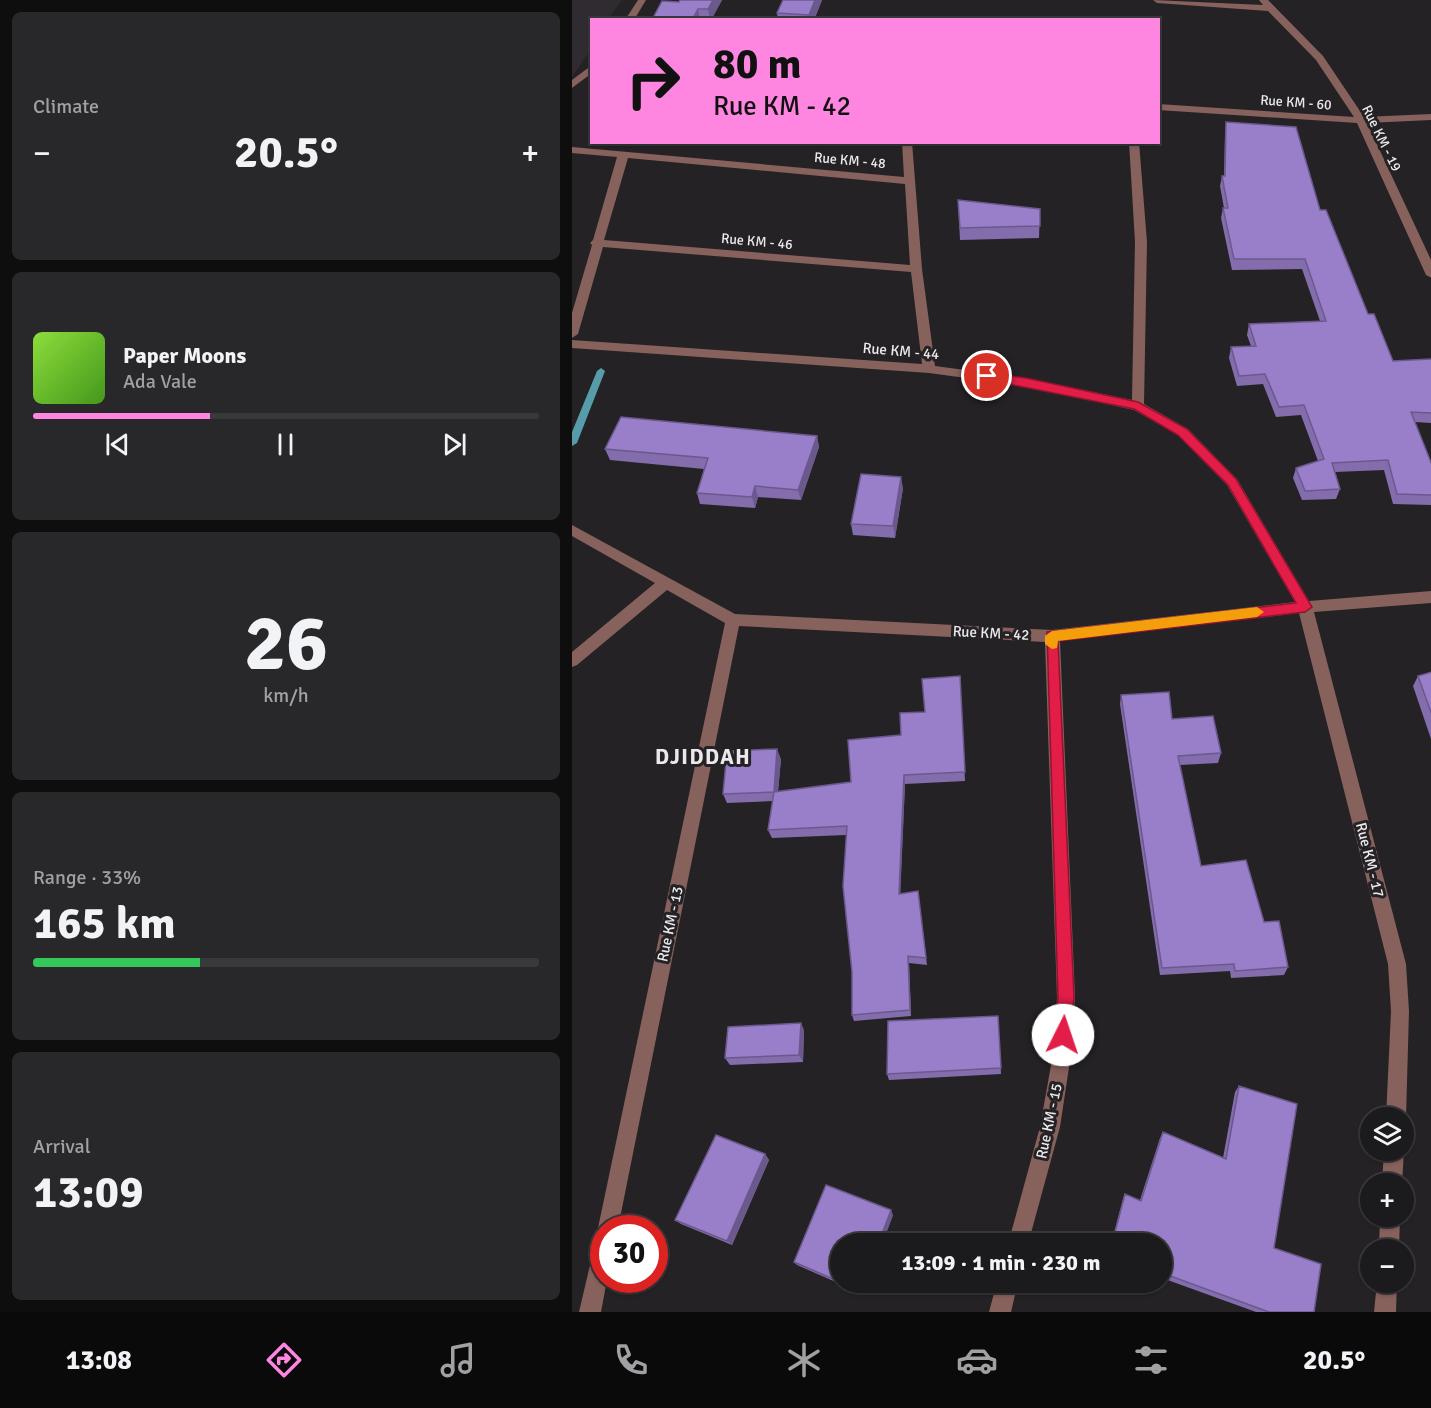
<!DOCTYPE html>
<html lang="en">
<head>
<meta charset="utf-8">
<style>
  :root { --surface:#1b1a1c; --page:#282729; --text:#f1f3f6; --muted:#a0a1a3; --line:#39383b; --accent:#fe86e1 }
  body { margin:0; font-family:Signika,sans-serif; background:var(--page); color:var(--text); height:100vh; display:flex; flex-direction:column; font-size:22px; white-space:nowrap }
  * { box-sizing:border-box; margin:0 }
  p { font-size:20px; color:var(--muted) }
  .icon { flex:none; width:33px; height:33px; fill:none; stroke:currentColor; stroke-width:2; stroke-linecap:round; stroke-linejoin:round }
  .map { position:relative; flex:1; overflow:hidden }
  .details { display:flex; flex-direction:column; gap:12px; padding:12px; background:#0f0e0f; width:572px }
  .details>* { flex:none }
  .hud { position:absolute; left:18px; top:18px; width:570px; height:126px; border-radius:0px; box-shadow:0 2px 4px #0004,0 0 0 2px var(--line); background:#fe86e1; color:#111; overflow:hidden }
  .controls { position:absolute; left:788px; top:1107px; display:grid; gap:12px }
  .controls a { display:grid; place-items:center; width:54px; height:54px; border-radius:50%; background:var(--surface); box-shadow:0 2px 4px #0004,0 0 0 2px var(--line); font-size:30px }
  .speed { position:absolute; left:18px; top:1215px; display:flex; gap:12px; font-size:30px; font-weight:700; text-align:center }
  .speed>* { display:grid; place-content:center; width:78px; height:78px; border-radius:50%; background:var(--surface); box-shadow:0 2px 4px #0004,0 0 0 2px var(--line); line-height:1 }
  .speed .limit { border:9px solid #d22; background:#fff; color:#111 }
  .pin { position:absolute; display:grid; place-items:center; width:51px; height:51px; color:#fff; margin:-26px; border:3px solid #fff; border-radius:50%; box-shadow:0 2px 6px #0007 }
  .me { position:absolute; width:66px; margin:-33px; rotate:4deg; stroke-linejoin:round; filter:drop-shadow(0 0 4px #0008) }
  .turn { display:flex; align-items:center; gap:21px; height:126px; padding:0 24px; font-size:27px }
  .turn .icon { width:78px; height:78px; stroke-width:2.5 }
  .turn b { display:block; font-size:42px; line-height:51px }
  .big { font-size:45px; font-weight:700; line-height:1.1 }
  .details .card { flex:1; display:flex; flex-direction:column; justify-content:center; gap:9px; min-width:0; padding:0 21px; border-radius:9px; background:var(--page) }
  .details .dial { align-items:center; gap:0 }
  .dial b { font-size:78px; line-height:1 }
  .song { display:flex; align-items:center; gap:18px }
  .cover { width:72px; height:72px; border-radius:9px; background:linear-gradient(135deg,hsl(90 70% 55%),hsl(100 70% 35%)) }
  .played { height:6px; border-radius:3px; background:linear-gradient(90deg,var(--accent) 35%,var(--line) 35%) }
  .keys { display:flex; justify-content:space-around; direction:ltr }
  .heat { display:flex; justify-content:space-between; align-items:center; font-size:33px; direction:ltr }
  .charge { height:9px; border-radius:4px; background:linear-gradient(90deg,#34c759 33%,var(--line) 0) }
  .trip { position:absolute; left:258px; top:1233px; width:342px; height:60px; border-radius:30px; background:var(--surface); box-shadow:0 2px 4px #0004,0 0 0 2px var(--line); font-weight:700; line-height:60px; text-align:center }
  .dock { display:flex; height:96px; justify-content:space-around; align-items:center; background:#0b0a0b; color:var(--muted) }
  .dock .icon { width:42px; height:42px }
  .dock .active { color:var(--accent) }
  .dock b { font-size:27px; color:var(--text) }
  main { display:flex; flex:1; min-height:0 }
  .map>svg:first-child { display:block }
</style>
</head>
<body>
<main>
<section class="details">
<div class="card"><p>Climate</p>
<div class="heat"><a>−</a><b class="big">20.5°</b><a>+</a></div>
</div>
<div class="card">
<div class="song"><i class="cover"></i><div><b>Paper Moons</b><p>Ada Vale</p></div></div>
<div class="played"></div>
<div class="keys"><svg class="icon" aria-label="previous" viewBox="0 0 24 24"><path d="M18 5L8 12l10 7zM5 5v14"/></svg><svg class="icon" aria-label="pause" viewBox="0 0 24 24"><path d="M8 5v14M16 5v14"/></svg><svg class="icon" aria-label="next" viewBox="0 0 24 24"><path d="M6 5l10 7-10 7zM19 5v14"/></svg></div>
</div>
<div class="card dial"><b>26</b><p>km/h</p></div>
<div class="card"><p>Range · 33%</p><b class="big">165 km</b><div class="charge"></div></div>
<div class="card"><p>Arrival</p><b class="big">13:09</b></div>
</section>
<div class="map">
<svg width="860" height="1312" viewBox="0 0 860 1312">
  <rect width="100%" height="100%" fill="#242225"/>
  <path fill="#302a31" d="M 0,0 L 50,0 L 36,19 L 20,20 L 19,49 L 0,77 Z"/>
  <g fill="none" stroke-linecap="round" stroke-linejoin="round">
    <path fill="#569cab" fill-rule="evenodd" d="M 29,368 L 33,371 L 5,443 L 0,446 L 0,432 L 25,371 Z"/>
    <path fill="#87615c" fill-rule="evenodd" d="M 66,0 L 74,0 L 62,20 L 53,20 Z
      M 581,0 L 691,5 L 687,0 L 696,0 L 751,56 L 792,117 L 860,114 L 860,120 L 795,123 L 860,262 L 860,278 L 854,275 L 785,123 L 586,110 L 586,104 L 782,117 L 744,60 L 696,11 L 585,3 Z
      M 20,65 L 20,73 L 0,88 L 0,80 Z
      M 330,142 L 340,142 L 350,269 L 363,366 L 454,378 L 560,400 L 563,242 L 557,142 L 567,142 L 575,242 L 572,404 L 616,429 L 665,479 L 737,601 L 860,591 L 860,603 L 742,612 L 834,964 L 837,1011 L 834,1118 L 831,1124 L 831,1118 L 814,1118 L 819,1011 L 816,964 L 727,613 L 488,641 L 503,997 L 499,1054 L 488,1127 L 456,1244 L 436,1244 L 468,1127 L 481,1054 L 485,997 L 473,642 L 167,626 L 46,1228 L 32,1228 L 32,1236 L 26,1228 L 153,623 L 95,590 L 5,665 L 0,667 L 0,652 L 83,583 L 0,536 L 0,525 L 163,614 L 480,630 L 723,602 L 655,485 L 606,435 L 562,410 L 454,386 L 357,373 L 0,348 L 0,340 L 350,364 L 339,272 L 31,247 L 6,334 L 0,338 L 0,313 L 20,245 L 18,243 L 21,240 L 45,157 L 0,153 L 0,147 L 332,177 ZM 56,158 L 333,184 L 338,265 L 32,240 Z
      M 831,1148 L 832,1150 L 830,1184 L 810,1184 L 812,1150 L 831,1150 Z
      M 808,1216 L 828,1216 L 827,1250 L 807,1250 Z
      M 32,1238 L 32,1280 L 35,1280 L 29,1312 L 7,1312 L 22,1248 L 25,1241 Z
      M 425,1282 L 446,1282 L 439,1312 L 417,1312 Z
      M 805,1282 L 825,1282 L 824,1312 L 802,1312 Z"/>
  </g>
  <path fill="#846dad" d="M 108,0 L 150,0 L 139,20 L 80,20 L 107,2 Z
    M 211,0 L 250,0 L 242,20 L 206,20 L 205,13 Z
    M 654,122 L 748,210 L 796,314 L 821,361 L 860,359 L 860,423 L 843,422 L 860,465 L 860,505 L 821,504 L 812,470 L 763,472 L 768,489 L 764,499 L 730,500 L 721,478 L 724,468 L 746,461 L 729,415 L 704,417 L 691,384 L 665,386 L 657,358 L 659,347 L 679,346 L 675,335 L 677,324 L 748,321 L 730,269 L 660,270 L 649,218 L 651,208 L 652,208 L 648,186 L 650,176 L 652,176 L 653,133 Z
    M 386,200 L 468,209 L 467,238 L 388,240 Z
    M 245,436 L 247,447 L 229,500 L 186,497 L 183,508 L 128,504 L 125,493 L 132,469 L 38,460 L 33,449 Z
    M 331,488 L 323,538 L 281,535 L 279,524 Z
    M 860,672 L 860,742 L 841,686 L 846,676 Z
    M 388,676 L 393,781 L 333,784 L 328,894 L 346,891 L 355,965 L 337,963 L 339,1016 L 282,1021 L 280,1015 L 280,972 L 274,835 L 200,838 L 196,830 L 201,801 L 155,803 L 151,794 L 209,759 L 206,792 L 279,782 L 353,712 Z
    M 549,695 L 600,719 L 649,753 L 646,763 L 608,765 L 629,866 L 692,922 L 716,967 L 712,975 L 659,978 L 658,971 L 588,975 L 548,704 Z
    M 426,1016 L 429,1074 L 317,1080 L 315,1074 Z
    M 232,1030 L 231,1062 L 158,1065 L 153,1058 Z
    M 667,1086 L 702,1248 L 742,1312 L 684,1312 L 590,1278 L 590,1244 L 539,1244 L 551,1199 L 553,1194 L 568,1200 L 588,1138 L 591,1132 L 651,1158 L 663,1092 Z
    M 193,1154 L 197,1160 L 160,1245 L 109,1224 L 103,1220 Z
    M 321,1215 L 310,1244 L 268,1244 L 295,1282 L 291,1294 L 225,1265 L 222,1262 Z"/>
  <path fill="#6b598d" d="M 141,0 L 150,0 L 139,20 L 138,20 L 136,9 Z
    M 243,0 L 250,0 L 242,20 L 238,20 L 237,15 Z
    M 126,9 L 128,20 L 120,20 Z
    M 245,436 L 247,447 L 229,500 L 226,490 Z
    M 329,477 L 331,488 L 323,538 L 321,526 Z
    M 183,486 L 186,497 L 183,508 L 180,497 Z
    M 205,749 L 209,759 L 205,801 L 202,792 Z
    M 332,775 L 333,784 L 328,902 L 327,894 Z
    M 336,956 L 337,963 L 339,1016 L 338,1010 Z
    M 229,1023 L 232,1030 L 231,1062 L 227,1055 Z
    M 193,1154 L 197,1160 L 160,1245 L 155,1241 Z
    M 319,1210 L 321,1215 L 310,1244 L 306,1244 Z
    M 291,1282 L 295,1282 L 291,1294 L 288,1291 Z"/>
  <path fill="#997fc9" stroke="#6b598d" stroke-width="1.5" d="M 108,0 L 141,0 L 136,9 L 126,9 L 120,20 L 80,20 L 90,1 L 107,2 Z
    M 211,0 L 243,0 L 237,15 L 205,13 Z
    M 654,122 L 724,127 L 748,210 L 754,210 L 796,314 L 802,314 L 821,361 L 860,359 L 860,413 L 839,412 L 860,465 L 860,495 L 825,494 L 816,460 L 760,463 L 768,489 L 733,491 L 724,468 L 752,459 L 732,405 L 707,407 L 693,374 L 667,376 L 659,347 L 684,346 L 677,324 L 754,321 L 733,259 L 662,259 L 651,208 L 656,208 L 650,176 L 653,176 Z
    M 386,200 L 468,209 L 468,226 L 388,228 Z
    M 49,417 L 245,436 L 226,490 L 183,486 L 180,497 L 125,493 L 136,458 L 33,449 Z
    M 289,474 L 329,477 L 321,526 L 279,524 Z
    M 860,672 L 860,715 L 846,676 Z
    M 388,676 L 393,772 L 332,775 L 327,894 L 346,891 L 354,958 L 336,956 L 338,1010 L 280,1015 L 280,972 L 271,886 L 275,826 L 196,830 L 202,792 L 279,782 L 276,740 L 329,735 L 328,713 L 353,712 L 350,679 Z
    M 597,692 L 600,719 L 641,716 L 649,753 L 606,756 L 629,866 L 674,860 L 692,922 L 707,921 L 716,967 L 663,971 L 662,964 L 590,968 L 549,695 Z
    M 205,749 L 202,792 L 151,794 L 155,751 Z
    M 426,1016 L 429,1068 L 315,1074 L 316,1021 Z
    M 229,1023 L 227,1055 L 153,1058 L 156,1027 Z
    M 667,1086 L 725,1104 L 702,1248 L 749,1264 L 742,1312 L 697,1312 L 590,1273 L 590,1244 L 540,1244 L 553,1194 L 569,1201 L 591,1132 L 654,1159 Z
    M 144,1135 L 193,1154 L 155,1241 L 103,1220 Z
    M 254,1185 L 319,1210 L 306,1244 L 268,1244 L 268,1282 L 222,1262 Z
    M 269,1282 L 291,1282 L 288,1291 Z"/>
  <path fill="#e11d48" stroke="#92132f" stroke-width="1.5" d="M 415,373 L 454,378 L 566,402 L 615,429 L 664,479 L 740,607 L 733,612 L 486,641 L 502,997 L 497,1041 L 491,1043 L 485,1041 L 483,1035 L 486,997 L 475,632 L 724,603 L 656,485 L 606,435 L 562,409 L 411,379 L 411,374 Z"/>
  <path fill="#f59e0b" d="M 685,607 L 692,612 L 685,617 L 486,641 L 485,648 L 480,649 L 473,644 L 473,636 L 480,631 Z"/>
  <g text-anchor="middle" stroke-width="6" stroke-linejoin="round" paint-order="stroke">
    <g font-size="14" fill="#ebe9eb" stroke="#242225">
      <text transform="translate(724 102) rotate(4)" y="5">Rue KM - 60</text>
      <text transform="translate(810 138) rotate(64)" y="5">Rue KM - 19</text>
      <text transform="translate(278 160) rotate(5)" y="5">Rue KM - 48</text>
      <text transform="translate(185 241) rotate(5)" y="5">Rue KM - 46</text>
    </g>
    <g font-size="15" fill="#ebe9eb" stroke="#242225">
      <text transform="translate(329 351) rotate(5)" y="5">Rue KM - 44</text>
      <text transform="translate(419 633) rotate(3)" y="5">Rue KM - 42</text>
      <text transform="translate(798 860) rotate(76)" y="5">Rue KM - 17</text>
      <text transform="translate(98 924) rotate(-78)" y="5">Rue KM - 13</text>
      <text transform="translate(477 1121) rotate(-78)" y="5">Rue KM - 15</text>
    </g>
    <g font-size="21" font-weight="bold" letter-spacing="1.5" fill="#ebe9eb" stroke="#242225">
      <text x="131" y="764">DJIDDAH</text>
    </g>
  </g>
</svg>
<div class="controls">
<a><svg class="icon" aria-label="layers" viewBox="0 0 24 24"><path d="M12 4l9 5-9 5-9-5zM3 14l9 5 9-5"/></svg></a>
<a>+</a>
<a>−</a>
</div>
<div class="speed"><div class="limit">30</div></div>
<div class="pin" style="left:415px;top:376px;background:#d93025"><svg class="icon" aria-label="arrive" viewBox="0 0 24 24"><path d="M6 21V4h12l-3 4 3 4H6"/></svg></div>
<svg class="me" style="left:491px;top:1035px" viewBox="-20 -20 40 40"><circle r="19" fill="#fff"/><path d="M0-13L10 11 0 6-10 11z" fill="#e11d48"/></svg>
<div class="trip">13:09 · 1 min · 230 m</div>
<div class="hud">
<div class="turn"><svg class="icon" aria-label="right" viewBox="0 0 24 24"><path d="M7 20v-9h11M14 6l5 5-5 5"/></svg><div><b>80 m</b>Rue KM - 42</div></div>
</div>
</div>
</main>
<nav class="dock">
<b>13:08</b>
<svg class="icon active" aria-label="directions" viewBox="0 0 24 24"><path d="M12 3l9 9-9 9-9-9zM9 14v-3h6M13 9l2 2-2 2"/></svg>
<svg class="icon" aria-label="music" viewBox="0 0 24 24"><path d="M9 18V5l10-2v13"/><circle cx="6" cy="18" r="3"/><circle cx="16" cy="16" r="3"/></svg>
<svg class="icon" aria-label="phone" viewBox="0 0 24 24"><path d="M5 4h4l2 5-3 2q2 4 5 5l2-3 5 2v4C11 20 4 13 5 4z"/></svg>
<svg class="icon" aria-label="climate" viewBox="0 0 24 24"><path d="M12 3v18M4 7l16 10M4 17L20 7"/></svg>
<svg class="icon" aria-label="car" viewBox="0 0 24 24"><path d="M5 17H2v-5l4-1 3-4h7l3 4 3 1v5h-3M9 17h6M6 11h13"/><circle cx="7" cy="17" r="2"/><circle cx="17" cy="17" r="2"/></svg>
<svg class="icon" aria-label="filters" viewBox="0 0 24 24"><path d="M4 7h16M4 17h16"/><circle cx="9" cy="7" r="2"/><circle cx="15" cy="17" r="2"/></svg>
<b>20.5°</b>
</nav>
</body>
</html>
